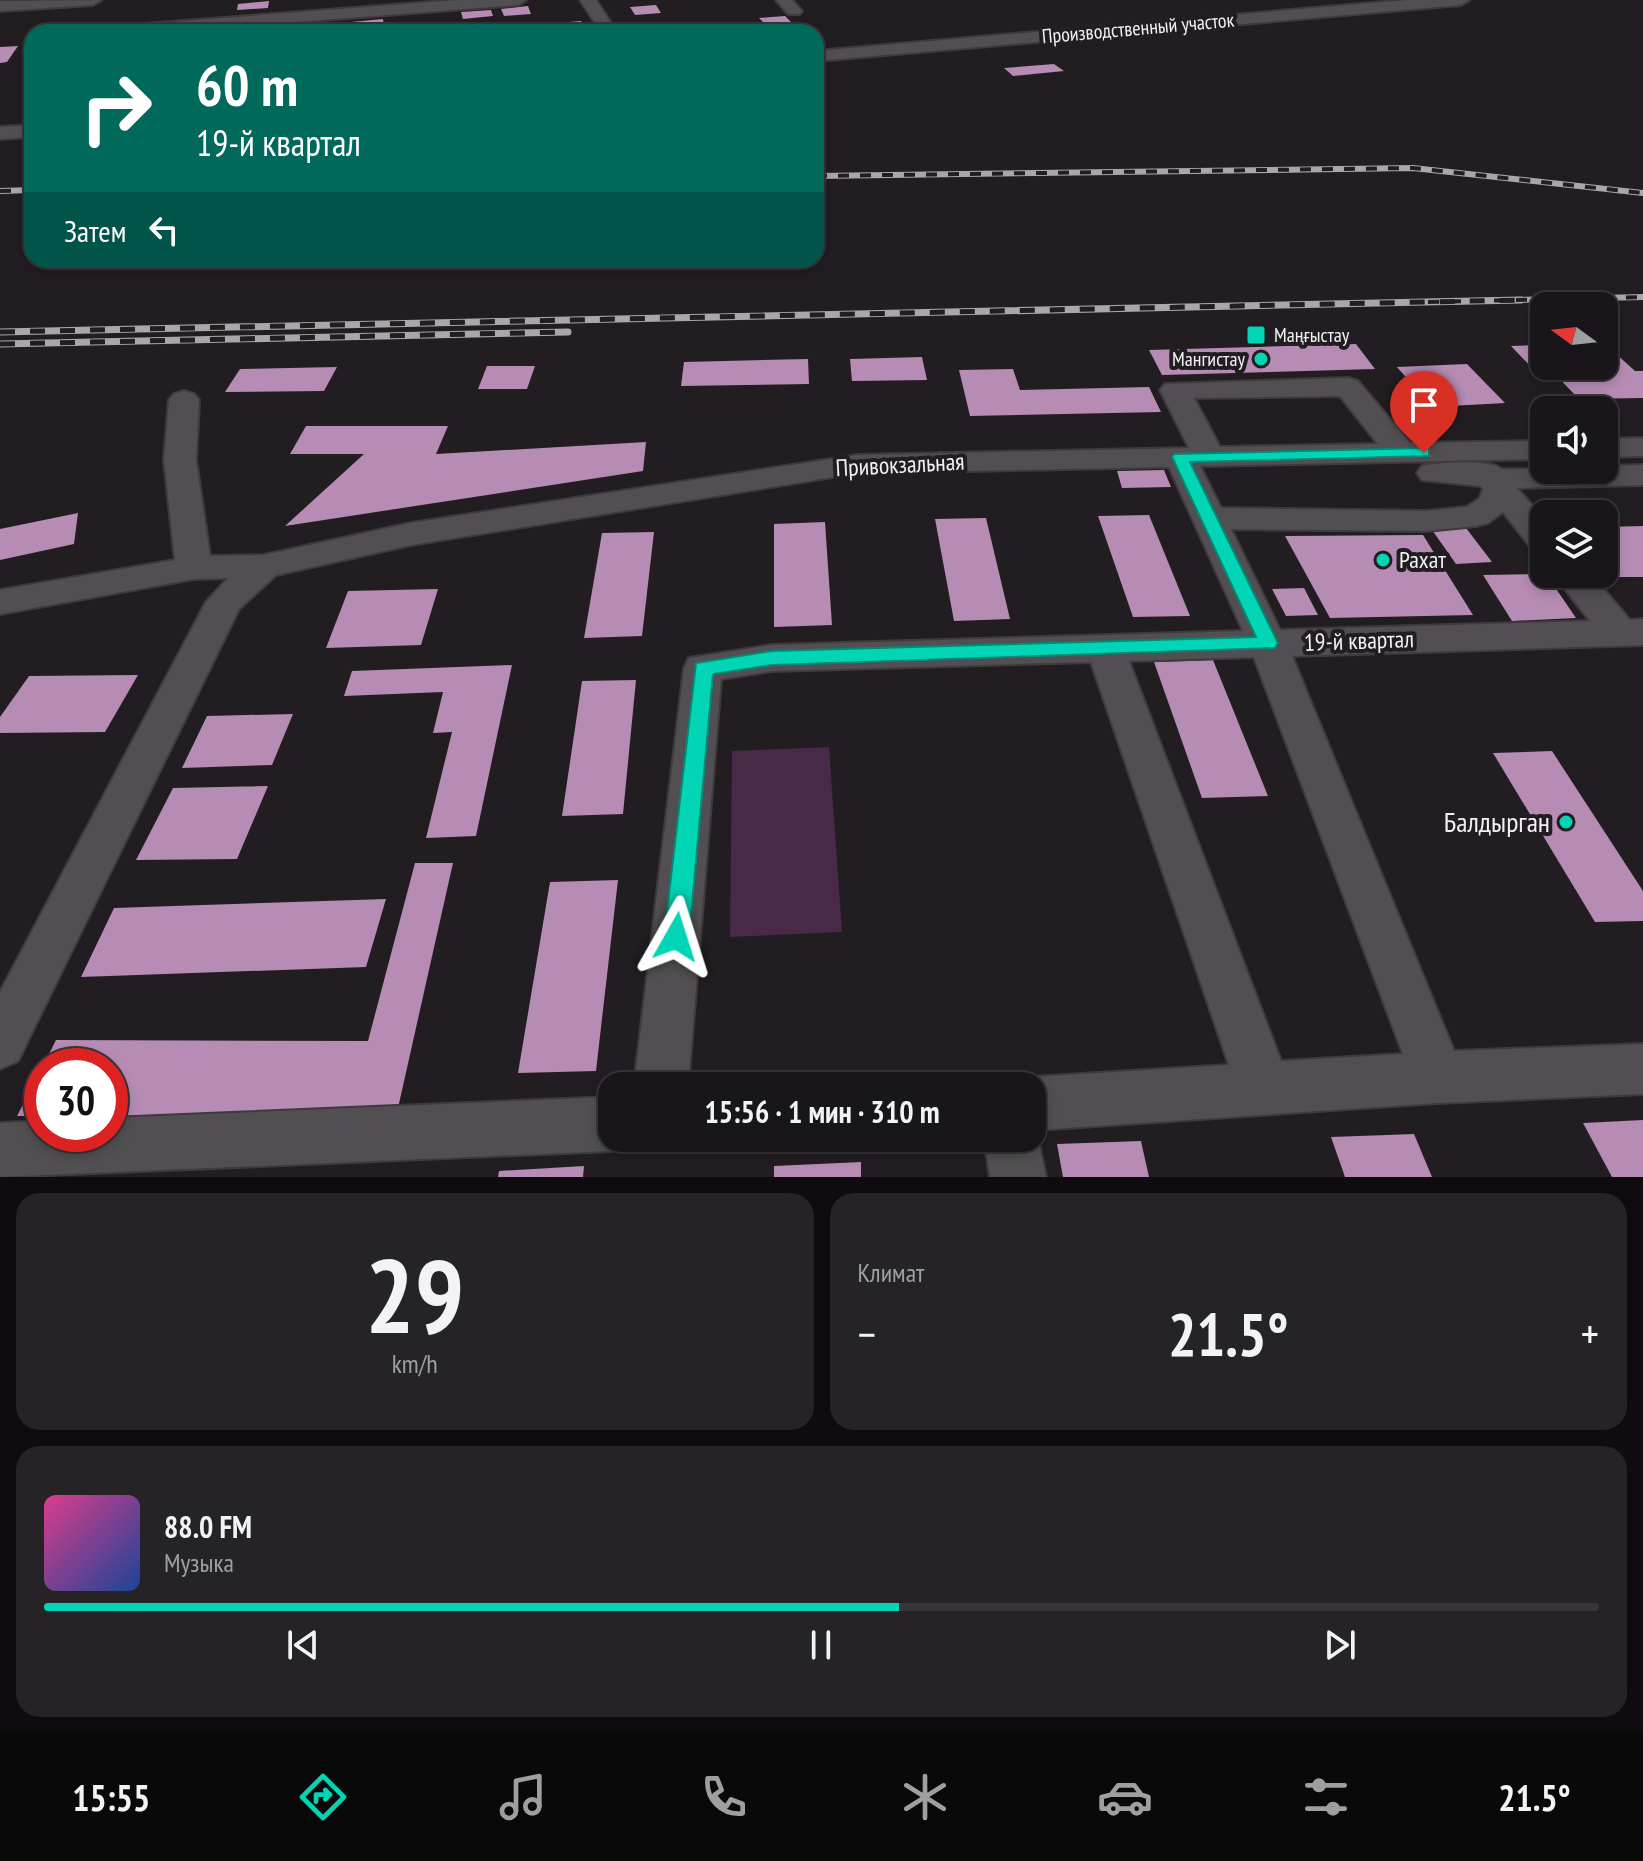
<!DOCTYPE html>
<html lang="ru">
<head>
<meta charset="utf-8">
<style>
  :root { --surface:#191619; --page:#262326; --text:#f1f3f6; --muted:#9f9fa2; --line:#373538; --accent:#01d5b6 }
  body { margin:0; font-family:"PT Sans Narrow",sans-serif; background:var(--page); color:var(--text); height:100vh; display:flex; flex-direction:column; font-size:30px; white-space:nowrap }
  * { box-sizing:border-box; margin:0 }
  p { font-size:26px; color:var(--muted) }
  .icon { flex:none; width:44px; height:44px; fill:none; stroke:currentColor; stroke-width:2; stroke-linecap:round; stroke-linejoin:round }
  .map { position:relative; height:1177px; overflow:hidden }
  .side { display:flex; flex-direction:column; gap:16px; padding:16px; background:#0e0c0e; flex:1 }
  .side>* { flex:none }
  .guide { position:absolute; left:24px; top:24px; width:800px; height:244px; border-radius:24px; box-shadow:0 4px 12px #0003,0 0 0 2px var(--line); background:#00695c; color:#fff; overflow:hidden }
  .needle { width:52px; rotate:285deg }
  .tools { position:absolute; left:1530px; top:292px; display:grid; gap:16px }
  .tools a { display:grid; place-items:center; width:88px; height:88px; border-radius:16px; background:var(--surface); box-shadow:0 4px 12px #0003,0 0 0 2px var(--line); font-size:40px }
  .speed { position:absolute; left:24px; top:1048px; display:flex; gap:16px; font-size:40px; font-weight:700; text-align:center }
  .speed>* { display:grid; place-content:center; width:104px; height:104px; border-radius:50%; background:var(--surface); box-shadow:0 4px 12px #0003,0 0 0 2px var(--line); line-height:1 }
  .speed .limit { border:12px solid #d22; background:#fff; color:#111 }
  .pin { position:absolute; display:grid; place-items:center; width:68px; height:68px; color:#fff; margin:-82px -34px; border-radius:50% 50% 50% 0; rotate:-45deg; box-shadow:0 0 8px #0007 }
  .pin .icon { rotate:45deg }
  .me { position:absolute; width:88px; margin:-44px; rotate:6deg; stroke-linejoin:round; filter:drop-shadow(0 0 6px #0008) }
  .turn { display:flex; align-items:center; gap:28px; height:168px; padding:0 40px; font-size:36px }
  .turn .icon { width:104px; height:104px; stroke-width:2.5 }
  .turn b { display:block; font-size:56px; line-height:68px }
  .then { display:flex; align-items:center; height:76px; padding:0 40px; background:#0003; gap:16px; font-size:30px }
  .big { font-size:60px; font-weight:700; line-height:1.1 }
  .side .tile { flex:1; display:flex; flex-direction:column; justify-content:center; gap:12px; min-width:0; padding:0 28px; border-radius:24px; background:var(--page) }
  .side .dial { align-items:center; gap:0 }
  .dial b { font-size:104px; line-height:1 }
  .song { display:flex; align-items:center; gap:24px }
  .cover { width:96px; height:96px; border-radius:12px; background:linear-gradient(135deg,hsl(330 70% 55%),hsl(220 70% 35%)) }
  .played { height:8px; border-radius:4px; background:linear-gradient(90deg,var(--accent) 55%,var(--line) 55%) }
  .keys { display:flex; justify-content:space-around; direction:ltr }
  .heat { display:flex; justify-content:space-between; align-items:center; font-size:44px; direction:ltr }
  .side .tiles { flex:1; display:grid; gap:16px; grid-template-columns:1fr 1fr }
  .tile:last-child { grid-column:span 2 }
  .trip { position:absolute; left:598px; top:1072px; width:448px; height:80px; border-radius:24px; background:var(--surface); box-shadow:0 4px 12px #0003,0 0 0 2px var(--line); font-weight:700; line-height:80px; text-align:center }
  .tab-bar { display:flex; height:128px; justify-content:space-around; align-items:center; background:#0a090a; color:var(--muted) }
  .tab-bar .icon { width:56px; height:56px }
  .tab-bar .current { color:var(--accent) }
  .tab-bar b { font-size:36px; color:var(--text) }
  .map>svg:first-child { display:block }
</style>
</head>
<body>
<div class="map">
<svg width="1643" height="1177" viewBox="0 0 1643 1177">
  <rect width="100%" height="100%" fill="#211d21"/>
  <path fill="#482947" d="M 829,747 L 842,932 L 730,937 L 732,751 Z"/>
  <path fill="#b68bb4" d="M 269,1 L 268,8 L 237,10 L 238,4 Z
    M 656,5 L 661,13 L 635,15 L 630,7 Z
    M 528,6 L 531,14 L 504,16 L 501,9 Z
    M 491,10 L 493,16 L 463,19 L 461,12 Z
    M 785,16 L 793,24 L 767,26 L 759,18 Z
    M 383,19 L 384,26 L 352,29 L 351,22 Z
    M 581,21 L 586,32 L 486,32 L 486,29 Z
    M 306,25 L 303,32 L 271,32 L 274,26 Z
    M 18,46 L 7,62 L 0,63 L 0,47 Z
    M 1054,64 L 1064,71 L 1013,76 L 1004,68 Z
    M 1604,343 L 1635,371 L 1643,371 L 1643,398 L 1579,399 L 1547,366 L 1604,366 Z
    M 1356,344 L 1375,369 L 1162,375 L 1149,350 Z
    M 1544,345 L 1544,369 L 1533,369 L 1511,346 Z
    M 922,357 L 927,380 L 852,381 L 850,359 Z
    M 808,359 L 809,384 L 681,386 L 684,362 Z
    M 1467,364 L 1505,403 L 1432,407 L 1397,367 Z
    M 487,366 L 535,366 L 527,389 L 478,389 Z
    M 337,367 L 324,391 L 225,392 L 240,369 Z
    M 1013,369 L 1020,390 L 1149,387 L 1161,412 L 970,416 L 959,370 Z
    M 306,426 L 448,426 L 436,454 L 646,442 L 643,471 L 285,526 L 364,454 L 290,454 Z
    M 1164,470 L 1171,487 L 1122,488 L 1117,471 Z
    M 78,513 L 74,544 L 0,560 L 0,529 Z
    M 1149,515 L 1190,616 L 1133,617 L 1098,516 Z
    M 986,518 L 1010,619 L 954,621 L 935,519 Z
    M 825,522 L 832,625 L 774,627 L 774,524 Z
    M 1643,526 L 1643,577 L 1609,577 L 1604,571 L 1604,527 Z
    M 1466,528 L 1492,562 L 1456,564 L 1432,530 Z
    M 654,532 L 642,636 L 584,638 L 602,533 Z
    M 1423,535 L 1473,615 L 1330,618 L 1285,536 Z
    M 1546,574 L 1576,618 L 1512,621 L 1483,575 Z
    M 1304,588 L 1318,615 L 1286,616 L 1272,589 Z
    M 438,589 L 421,645 L 326,648 L 348,591 Z
    M 1213,660 L 1268,796 L 1202,798 L 1154,662 Z
    M 512,665 L 476,836 L 426,838 L 452,732 L 433,733 L 443,692 L 344,696 L 352,671 Z
    M 138,675 L 105,732 L 0,733 L 0,717 L 29,676 Z
    M 636,680 L 623,814 L 562,816 L 582,681 Z
    M 293,714 L 272,765 L 182,768 L 207,716 Z
    M 1552,751 L 1643,891 L 1643,921 L 1595,922 L 1493,753 Z
    M 268,786 L 237,859 L 136,860 L 173,788 Z
    M 415,863 L 453,863 L 396,1117 L 110,1117 L 110,1066 L 43,1066 L 56,1040 L 368,1041 Z
    M 618,880 L 596,1071 L 518,1073 L 550,882 Z
    M 386,899 L 366,967 L 81,977 L 114,908 Z
    M 42,1068 L 42,1116 L 17,1116 Z
    M 1643,1120 L 1643,1177 L 1612,1177 L 1583,1123 Z
    M 1414,1134 L 1432,1177 L 1345,1177 L 1331,1137 Z
    M 1141,1141 L 1149,1177 L 1063,1177 L 1057,1144 Z
    M 861,1162 L 861,1177 L 774,1177 L 774,1166 Z
    M 584,1166 L 583,1177 L 498,1177 L 499,1171 Z"/>
  <g fill="none" stroke-linecap="round" stroke-linejoin="round">
    <g stroke="#3e3a3e" stroke-width="4">
      <path id="minor" d="M 101,0 L 93,5 L 0,11 L 0,1 Z
        M 458,0 L 526,0 L 518,5 L 168,32 L 97,32 L 105,27 Z
        M 580,0 L 596,0 L 617,32 L 601,32 Z
        M 776,0 L 792,0 L 802,11 L 800,14 L 788,14 Z
        M 1407,0 L 1469,0 L 1461,5 L 816,61 L 816,51 Z
        M 32,125 L 32,137 L 0,139 L 0,127 Z
        M 1348,378 L 1358,381 L 1410,443 L 1544,441 L 1544,459 L 1200,466 L 1221,508 L 1426,511 L 1467,507 L 1480,498 L 1483,489 L 1481,486 L 1422,480 L 1417,473 L 1422,466 C 1437,462 1492,459 1501,469 L 1604,470 L 1604,466 L 1643,465 L 1643,485 L 1517,488 L 1544,519 L 1544,552 L 1532,549 L 1503,512 L 1488,523 L 1476,526 L 1426,531 L 1231,529 L 1280,630 L 1590,621 L 1553,574 L 1591,574 L 1630,620 L 1643,619 L 1643,645 L 1292,656 L 1454,1051 L 1643,1044 L 1643,1094 L 1438,1103 L 1036,1130 L 1046,1177 L 990,1177 L 984,1138 L 1032,1138 L 1032,1086 L 1013,1085 L 1032,1077 L 1229,1065 L 1091,662 L 772,671 L 721,679 L 688,1086 L 634,1086 L 684,668 L 689,658 L 772,645 L 1243,631 L 1169,467 L 858,473 L 411,545 L 276,575 L 239,609 L 18,1061 L 0,1069 L 0,992 L 206,602 L 228,578 L 194,579 L 0,614 L 0,590 L 175,560 L 164,460 L 169,400 L 174,394 L 184,391 L 194,394 L 199,400 L 196,460 L 210,556 L 264,555 L 411,523 L 858,455 L 1189,448 L 1160,390 L 1165,384 ZM 1340,396 L 1378,444 L 1220,447 L 1194,398 ZM 1254,657 L 1403,1054 L 1281,1061 L 1129,661 Z
        M 1643,438 L 1643,456 L 1604,457 L 1604,439 Z
        M 612,1097 L 612,1138 L 634,1138 L 631,1143 L 612,1151 L 0,1177 L 0,1123 L 42,1121 L 42,1134 L 110,1134 L 110,1118 Z"/>
    </g>
    <use href="#minor" fill="#514f51" fill-rule="evenodd"/>
    <g stroke="#aaa6a9" stroke-width="6">
      <path id="rail-far1" d="M 816,176 L 1413,168 L 1643,193
        M 0,191 L 32,190
        M 1428,302 L 1643,297"/>
    </g>
    <g stroke="#aaa6a9" stroke-width="7">
      <path id="rail" d="M 0,332 L 1521,300
        M 0,344 L 568,332"/>
    </g>
    <use href="#rail-far1" stroke="#211d21" stroke-width="4" stroke-dasharray="11" stroke-linecap="butt"/>
    <use href="#rail" stroke="#211d21" stroke-width="5" stroke-dasharray="15" stroke-linecap="butt"/>
  </g>
  <path fill="#01d5b6" stroke="#018a76" stroke-width="2" d="M 1424,448 L 1429,449 L 1429,456 L 1190,462 L 1278,643 L 1275,648 L 772,665 L 713,674 L 689,937 L 685,944 L 676,947 L 668,944 L 664,937 L 696,663 L 772,651 L 1256,637 L 1172,457 L 1174,454 Z"/>
  <g fill="#01d5b6" stroke="#211d21" stroke-width="3">
    <rect x="1246" y="325" width="20" height="20" rx="4"/>
    <circle cx="1261" cy="359" r="8"/>
    <circle cx="1383" cy="560" r="8"/>
    <circle cx="1566" cy="822" r="8"/>
  </g>
  <g text-anchor="middle" stroke-width="8" stroke-linejoin="round" paint-order="stroke">
    <g font-size="20" fill="#f3eff2" stroke="#211d21">
      <text transform="translate(1138 28) rotate(-5)" y="7">Производственный участок</text>
    </g>
    <g font-size="20" fill="#f3eff2" stroke="#211d21" text-anchor="start">
      <text x="1274" y="342">Маңғыстау</text>
      <text x="1245" y="366" text-anchor="end">Мангистау</text>
    </g>
    <g font-size="24" fill="#f3eff2" stroke="#211d21">
      <text transform="translate(900 465) rotate(-3)" y="8">Привокзальная</text>
      <text transform="translate(1359 641) rotate(-2)" y="8">19-й квартал</text>
    </g>
    <g font-size="24" fill="#f3eff2" stroke="#211d21" text-anchor="start">
      <text x="1399" y="568">Рахат</text>
    </g>
    <g font-size="28" fill="#f3eff2" stroke="#211d21" text-anchor="end">
      <text x="1550" y="832">Балдырган</text>
    </g>
  </g>
</svg>
<div class="tools">
<a><svg class="needle" viewBox="-14 -14 28 28"><path d="M0-13l5 13h-10z" fill="#e53935"/><path d="M0 13l5-13h-10z" fill="#9f9fa2"/></svg></a>
<a><svg class="icon" aria-label="sound" viewBox="0 0 24 24"><path d="M4 9h4l5-4v14l-5-4H4zM17 9q2 3 0 6"/></svg></a>
<a><svg class="icon" aria-label="layers" viewBox="0 0 24 24"><path d="M12 4l9 5-9 5-9-5zM3 14l9 5 9-5"/></svg></a>
</div>
<div class="speed"><div class="limit">30</div></div>
<div class="pin" style="left:1424px;top:453px;background:#d93025"><svg class="icon" aria-label="arrive" viewBox="0 0 24 24"><path d="M6 21V4h12l-3 4 3 4H6"/></svg></div>
<svg class="me" style="left:676px;top:937px" viewBox="-20 -20 40 40"><path d="M0-17L14 15 0 8-14 15z" fill="#01d5b6" stroke="#fff" stroke-width="4"/></svg>
<div class="trip">15:56 · 1 мин · 310 m</div>
<div class="guide">
<div class="turn"><svg class="icon" aria-label="right" viewBox="0 0 24 24"><path d="M7 20v-9h11M14 6l5 5-5 5"/></svg><div><b>60 m</b>19-й квартал</div></div>
<div class="then">Затем<svg class="icon" aria-label="left" viewBox="0 0 24 24"><path d="M17 20v-9H6M10 6l-5 5 5 5"/></svg></div>
</div>
</div>
<section class="side">
<div class="tiles">
<div class="tile dial"><b>29</b><p>km/h</p></div>
<div class="tile"><p>Климат</p>
<div class="heat"><a>−</a><b class="big">21.5°</b><a>+</a></div>
</div>
<div class="tile">
<div class="song"><i class="cover"></i><div><b>88.0 FM</b><p>Музыка</p></div></div>
<div class="played"></div>
<div class="keys"><svg class="icon" aria-label="previous" viewBox="0 0 24 24"><path d="M18 5L8 12l10 7zM5 5v14"/></svg><svg class="icon" aria-label="pause" viewBox="0 0 24 24"><path d="M8 5v14M16 5v14"/></svg><svg class="icon" aria-label="next" viewBox="0 0 24 24"><path d="M6 5l10 7-10 7zM19 5v14"/></svg></div>
</div>
</div>
</section>
<nav class="tab-bar">
<b>15:55</b>
<svg class="icon current" aria-label="directions" viewBox="0 0 24 24"><path d="M12 3l9 9-9 9-9-9zM9 14v-3h6M13 9l2 2-2 2"/></svg>
<svg class="icon" aria-label="music" viewBox="0 0 24 24"><path d="M9 18V5l10-2v13"/><circle cx="6" cy="18" r="3"/><circle cx="16" cy="16" r="3"/></svg>
<svg class="icon" aria-label="phone" viewBox="0 0 24 24"><path d="M5 4h4l2 5-3 2q2 4 5 5l2-3 5 2v4C11 20 4 13 5 4z"/></svg>
<svg class="icon" aria-label="climate" viewBox="0 0 24 24"><path d="M12 3v18M4 7l16 10M4 17L20 7"/></svg>
<svg class="icon" aria-label="car" viewBox="0 0 24 24"><path d="M5 17H2v-5l4-1 3-4h7l3 4 3 1v5h-3M9 17h6M6 11h13"/><circle cx="7" cy="17" r="2"/><circle cx="17" cy="17" r="2"/></svg>
<svg class="icon" aria-label="filters" viewBox="0 0 24 24"><path d="M4 7h16M4 17h16"/><circle cx="9" cy="7" r="2"/><circle cx="15" cy="17" r="2"/></svg>
<b>21.5°</b>
</nav>
</body>
</html>
